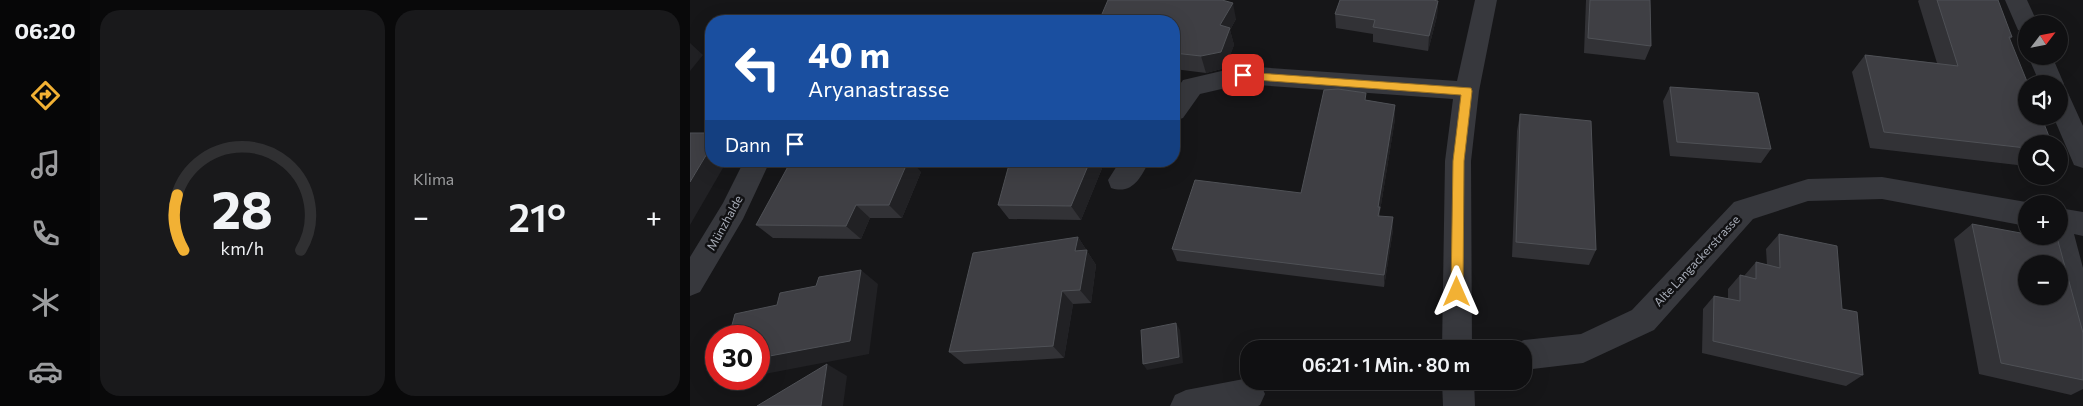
<!DOCTYPE html>
<html lang="de">
<head>
<meta charset="utf-8">
<style>
  :root { --surface:#101012; --page:#19191b; --text:#f1f3f6; --muted:#9c9d9f; --line:#303032; --accent:#f2b134 }
  body { margin:0; font-family:Commissioner,sans-serif; background:var(--page); color:var(--text); height:100vh; display:flex; flex-direction:column; font-size:19px; white-space:nowrap }
  * { box-sizing:border-box; margin:0 }
  p { font-size:16px; color:var(--muted) }
  .icon { flex:none; width:28px; height:28px; fill:none; stroke:currentColor; stroke-width:2; stroke-linecap:round; stroke-linejoin:round }
  .map { position:relative; flex:1; overflow:hidden }
  .side { display:flex; flex-direction:column; gap:10px; padding:10px; background:#09090a; width:600px }
  .side>* { flex:none }
  .hud { position:absolute; left:15px; top:15px; width:475px; height:152px; border-radius:20px; box-shadow:0 5px 20px #0002,0 0 0 1px var(--line); background:#1a4fa0; color:#fff; overflow:hidden }
  .needle { width:32px; rotate:58deg }
  .tools { position:absolute; left:1328px; top:15px; display:grid; gap:10px }
  .tools a { display:grid; place-items:center; width:50px; height:50px; border-radius:50%; background:var(--surface); box-shadow:0 5px 20px #0002,0 0 0 1px var(--line); font-size:25px }
  .speed { position:absolute; left:15px; top:325px; display:flex; gap:10px; font-size:25px; font-weight:700; text-align:center }
  .speed>* { display:grid; place-content:center; width:65px; height:65px; border-radius:50%; background:var(--surface); box-shadow:0 5px 20px #0002,0 0 0 1px var(--line); line-height:1 }
  .speed .limit { border:8px solid #d22; background:#fff; color:#111 }
  .pin { position:absolute; display:grid; place-items:center; width:42px; height:42px; color:#fff; margin:-21px; border-radius:10px; box-shadow:0 2px 8px #0006 }
  .me { position:absolute; width:55px; margin:-28px; rotate:0deg; stroke-linejoin:round; filter:drop-shadow(0 0 4px #0008) }
  .turn { display:flex; align-items:center; gap:18px; height:105px; padding:0 20px; font-size:22px }
  .turn .icon { width:65px; height:65px; stroke-width:2.5 }
  .turn b { display:block; font-size:35px; line-height:42px }
  .then { display:flex; align-items:center; height:48px; padding:0 20px; background:#0003; gap:10px; font-size:19px }
  .big { font-size:38px; font-weight:600; line-height:1.1 }
  .side .card { flex:1; display:flex; flex-direction:column; justify-content:center; gap:8px; min-width:0; padding:0 18px; border-radius:20px; background:var(--page) }
  .side .dial { align-items:center; gap:0 }
  .dial svg { height:130px; overflow:visible; fill:none; stroke:var(--line); stroke-width:7; stroke-linecap:round; text-anchor:middle }
  .dial text { fill:var(--text); stroke:none }
  .heat { display:flex; justify-content:space-between; align-items:center; font-size:28px; direction:ltr }
  .side .tiles { flex:1; display:grid; gap:10px; grid-template-columns:repeat(2,1fr) }
  .trip { position:absolute; left:550px; top:340px; width:292px; height:50px; border-radius:20px; background:var(--surface); box-shadow:0 5px 20px #0002,0 0 0 1px var(--line); font-weight:600; line-height:50px; text-align:center }
  main { display:flex; flex:1; min-height:0 }
  .dock { display:flex; flex-direction:column; width:90px; justify-content:space-around; align-items:center; background:#060607; color:var(--muted) }
  .dock .icon { width:35px; height:35px }
  .dock .active { color:var(--accent) }
  .dock b { font-size:22px; color:var(--text) }
  .map>svg:first-child { display:block }
</style>
</head>
<body>
<main>
<nav class="dock">
<b>06:20</b>
<svg class="icon active" aria-label="directions" viewBox="0 0 24 24"><path d="M12 3l9 9-9 9-9-9zM9 14v-3h6M13 9l2 2-2 2"/></svg>
<svg class="icon" aria-label="music" viewBox="0 0 24 24"><path d="M9 18V5l10-2v13"/><circle cx="6" cy="18" r="3"/><circle cx="16" cy="16" r="3"/></svg>
<svg class="icon" aria-label="phone" viewBox="0 0 24 24"><path d="M5 4h4l2 5-3 2q2 4 5 5l2-3 5 2v4C11 20 4 13 5 4z"/></svg>
<svg class="icon" aria-label="climate" viewBox="0 0 24 24"><path d="M12 3v18M4 7l16 10M4 17L20 7"/></svg>
<svg class="icon" aria-label="car" viewBox="0 0 24 24"><path d="M5 17H2v-5l4-1 3-4h7l3 4 3 1v5h-3M9 17h6M6 11h13"/><circle cx="7" cy="17" r="2"/><circle cx="17" cy="17" r="2"/></svg>
</nav>
<section class="side">
<div class="tiles">
<div class="card dial"><svg viewBox="0 0 100 80">
<path d="M14 69A42 42 0 1 1 86 69"/>
<path d="M14 69A42 42 0 0 1 10 35" stroke="#f2b134"/>
<text x="50" y="56" font-size="32" font-weight="700">28</text>
<text x="50" y="72" font-size="11">km/h</text>
</svg></div>
<div class="card"><p>Klima</p>
<div class="heat"><a>−</a><b class="big">21°</b><a>+</a></div>
</div>
</div>
</section>
<div class="map">
<svg width="1393" height="406" viewBox="0 0 1393 406">
  <rect width="100%" height="100%" fill="#161618"/>
  <g fill="none" stroke-linecap="round" stroke-linejoin="round">
    <path fill="#37383d" fill-rule="evenodd" d="M 785,0 L 807,0 L 789,91 L 781,161 L 782,349 L 752,349 L 755,161 L 763,99 L 553,84 L 510,94 L 493,118 L 484,121 L 484,93 L 493,80 L 553,66 L 767,81 Z
      M 1315,0 L 1337,0 L 1348,24 L 1336,24 L 1336,32 L 1328,30 Z
      M 1338,56 L 1362,56 L 1374,84 L 1370,91 L 1378,93 L 1393,126 L 1393,168 L 1384,165 L 1363,116 L 1369,116 L 1369,84 L 1350,84 Z
      M 54,161 L 80,161 L 53,219 L 10,292 L 0,296 L 0,257 L 33,203 Z
      M 430,161 L 459,161 C 451,178 442,195 421,188 L 418,180 Z
      M 1192,177 L 1336,202 L 1340,204 L 1336,204 L 1336,226 L 1192,199 L 1118,201 L 1063,219 L 964,330 L 893,363 L 834,370 L 834,349 L 821,349 L 823,345 L 834,340 L 891,334 L 942,310 L 1044,202 L 1118,179 Z
      M 1369,208 L 1393,212 L 1393,236 L 1384,234 L 1393,268 L 1393,338 L 1382,334 C 1372,311 1369,288 1369,264 L 1363,264 L 1356,236 L 1369,236 Z
      M 559,378 L 559,381 L 570,383 L 575,394 L 570,405 L 568,406 L 480,406 L 485,395 L 496,390 Z
      M 752,381 L 784,381 L 785,406 L 753,406 Z"/>
  </g>
  <path fill="#323236" d="M 896,0 L 960,0 L 961,46 L 955,60 L 894,53 Z
    M 1229,0 L 1308,0 L 1322,37 L 1320,39 L 1336,144 L 1336,166 L 1180,148 L 1162,72 L 1175,55 L 1247,63 L 1228,1 Z
    M 748,1 L 747,16 L 738,51 L 683,42 L 683,34 L 646,28 L 645,14 Z
    M 546,19 L 540,30 L 544,45 L 535,68 L 516,73 L 484,69 L 484,21 Z
    M 980,87 L 1081,149 L 1071,163 L 980,156 L 973,101 Z
    M 676,100 L 705,105 L 705,119 L 690,211 L 690,216 L 703,230 L 694,287 L 487,261 L 482,249 L 611,193 Z
    M 830,114 L 906,250 L 899,265 L 822,257 L 827,131 Z
    M 415,161 L 391,220 L 319,219 L 308,205 Z
    M 231,172 L 212,218 L 180,218 L 171,239 L 83,238 L 66,225 Z
    M 1282,224 L 1393,333 L 1393,389 L 1381,395 L 1289,374 L 1264,239 Z
    M 1089,234 L 1152,309 L 1173,375 L 1156,386 L 1012,353 L 1013,309 L 1024,296 L 1038,299 L 1038,289 L 1050,275 L 1054,276 L 1066,262 L 1077,265 L 1076,249 Z
    M 388,237 L 406,265 L 401,303 L 383,304 L 374,358 L 274,364 L 259,352 Z"/>
  <path fill="#212124" d="M 748,1 L 747,16 L 738,51 L 739,36 Z
    M 543,3 L 546,19 L 540,30 L 544,45 L 535,68 L 516,73 L 511,56 Z
    M 0,43 L 13,55 L 0,71 Z
    M 705,105 L 705,119 L 690,211 L 690,220 L 689,228 L 688,207 Z
    M 21,147 L 21,161 L 37,161 L 0,225 L 0,182 Z
    M 218,161 L 222,161 L 231,172 L 212,218 L 199,205 Z
    M 400,161 L 415,161 L 391,220 L 381,206 Z
    M 166,205 L 180,218 L 171,239 L 156,226 Z
    M 703,217 L 703,230 L 694,287 L 694,275 Z
    M 388,237 L 406,265 L 401,303 L 390,290 L 385,251 Z
    M 171,270 L 188,284 L 179,354 L 69,375 L 69,358 Z
    M 372,291 L 383,304 L 374,358 L 363,346 Z
    M 486,323 L 490,330 L 493,363 L 457,370 L 453,364 Z
    M 137,364 L 157,376 L 153,406 L 131,406 Z"/>
  <path fill="#3f3f44" stroke="#4f5156" fill-rule="evenodd" d="M 418,0 L 532,0 L 543,3 L 530,25 L 540,28 L 531,52 L 511,56 L 484,53 L 484,21 L 409,21 Z
    M 650,0 L 743,0 L 748,1 L 739,36 L 683,27 L 685,20 L 645,14 Z
    M 900,0 L 960,0 L 961,46 L 898,38 Z
    M 1247,0 L 1308,0 L 1322,37 L 1319,37 L 1338,84 L 1336,84 L 1336,116 L 1351,116 L 1362,144 L 1336,144 L 1336,148 L 1194,132 L 1175,55 L 1268,66 Z
    M 980,87 L 1068,93 L 1081,149 L 987,142 Z
    M 648,89 L 676,93 L 675,100 L 705,105 L 688,207 L 690,207 L 688,216 L 703,217 L 694,275 L 482,249 L 505,180 L 611,193 L 634,90 Z
    M 830,114 L 901,121 L 906,250 L 826,242 Z
    M 0,133 L 21,133 L 21,147 L 0,182 Z
    M 101,161 L 218,161 L 199,205 L 166,205 L 156,226 L 66,225 Z
    M 320,161 L 400,161 L 381,206 L 308,205 Z
    M 1282,224 L 1336,234 L 1336,236 L 1345,236 L 1368,241 L 1393,333 L 1393,380 L 1311,363 ZM 1336,264 L 1369,264 L 1369,296 L 1336,296 Z
    M 1089,234 L 1147,246 L 1152,309 L 1167,312 L 1173,375 L 1023,341 L 1024,296 L 1050,301 L 1050,275 L 1066,279 L 1066,262 L 1090,268 Z
    M 388,237 L 385,251 L 397,250 L 390,290 L 372,291 L 363,346 L 259,352 L 283,253 Z
    M 171,270 L 160,341 L 69,358 L 69,336 L 39,336 L 45,314 L 87,305 L 90,293 L 126,286 L 129,277 Z
    M 486,323 L 489,357 L 453,364 L 451,330 Z
    M 137,364 L 131,406 L 67,406 Z"/>
  <path fill="#f2b134" stroke="#9d7322" d="M 553,72 L 781,88 L 782,91 L 774,161 L 773,292 L 772,296 L 767,298 L 763,296 L 761,292 L 763,161 L 771,95 L 553,79 L 548,75 Z"/>
  <g text-anchor="middle" stroke-width="5" stroke-linejoin="round" paint-order="stroke">
    <g font-size="12" fill="#a8adb8" stroke="#111113">
      <text transform="translate(35 223) rotate(-61)" y="4">Münzhalde</text>
      <text transform="translate(1007 261) rotate(-47)" y="4">Alte Langackerstrasse</text>
    </g>
  </g>
</svg>
<div class="tools">
<a><svg class="needle" viewBox="-14 -14 28 28"><path d="M0-13l5 13h-10z" fill="#e53935"/><path d="M0 13l5-13h-10z" fill="#9c9d9f"/></svg></a>
<a><svg class="icon" aria-label="sound" viewBox="0 0 24 24"><path d="M4 9h4l5-4v14l-5-4H4zM17 9q2 3 0 6"/></svg></a>
<a><svg class="icon" aria-label="search" viewBox="0 0 24 24"><circle cx="10" cy="10" r="6"/><path d="M15 15l6 6"/></svg></a>
<a>+</a>
<a>−</a>
</div>
<div class="speed"><div class="limit">30</div></div>
<div class="pin" style="left:553px;top:75px;background:#d93025"><svg class="icon" aria-label="arrive" viewBox="0 0 24 24"><path d="M6 21V4h12l-3 4 3 4H6"/></svg></div>
<svg class="me" style="left:767px;top:292px" viewBox="-20 -20 40 40"><path d="M0-17L14 15 0 8-14 15z" fill="#f2b134" stroke="#fff" stroke-width="4"/></svg>
<div class="trip">06:21 · 1 Min. · 80 m</div>
<div class="hud">
<div class="turn"><svg class="icon" aria-label="left" viewBox="0 0 24 24"><path d="M17 20v-9H6M10 6l-5 5 5 5"/></svg><div><b>40 m</b>Aryanastrasse</div></div>
<div class="then">Dann<svg class="icon" aria-label="arrive" viewBox="0 0 24 24"><path d="M6 21V4h12l-3 4 3 4H6"/></svg></div>
</div>
</div>
</main>
</body>
</html>
